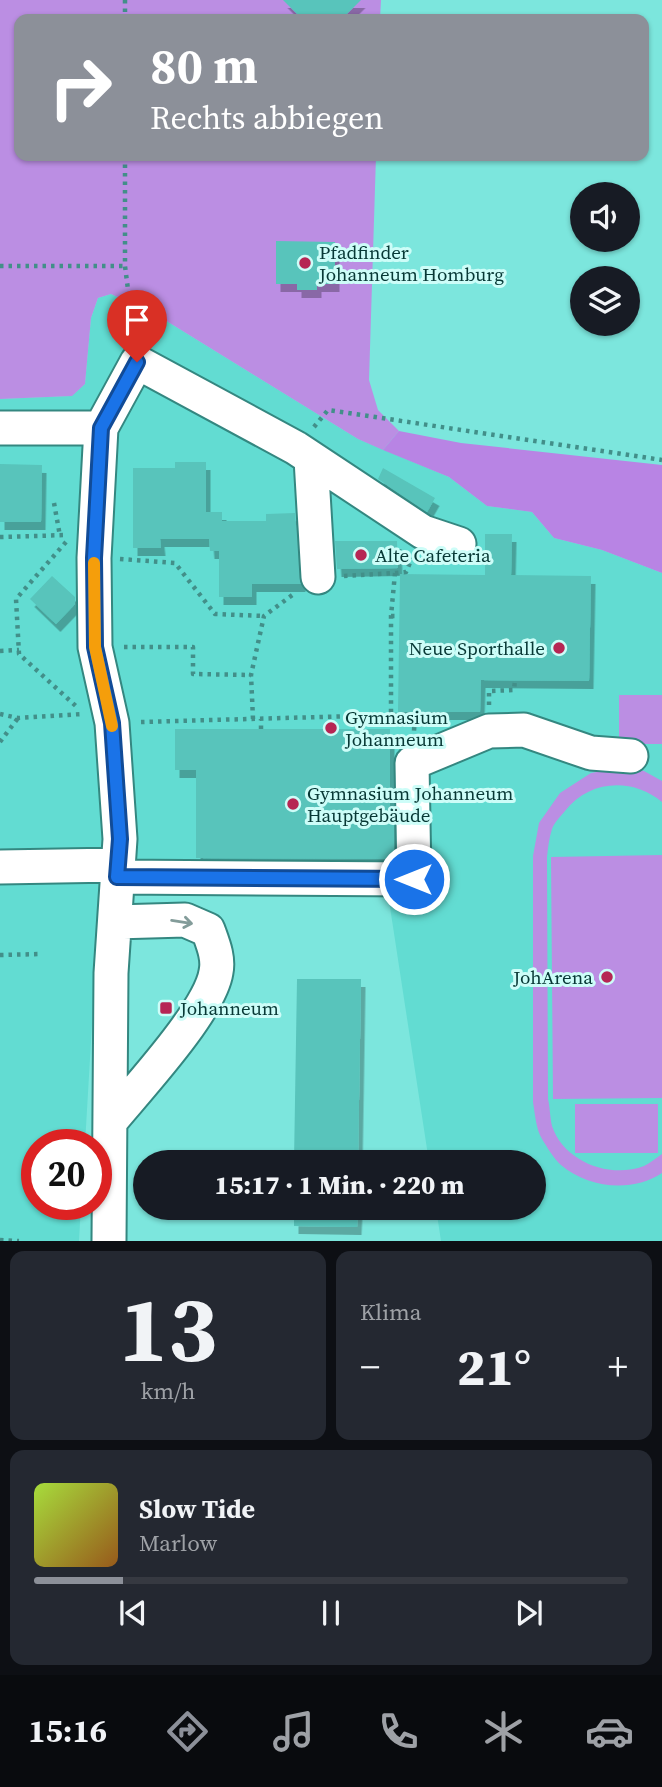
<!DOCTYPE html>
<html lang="de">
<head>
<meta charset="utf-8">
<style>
  :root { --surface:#171b24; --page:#242831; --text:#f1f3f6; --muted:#9ea1a6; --line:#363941; --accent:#8c9099 }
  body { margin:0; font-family:"Source Serif 4",serif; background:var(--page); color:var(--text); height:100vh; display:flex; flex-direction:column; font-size:26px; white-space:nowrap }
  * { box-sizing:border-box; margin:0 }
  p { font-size:23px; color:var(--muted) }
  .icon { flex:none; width:38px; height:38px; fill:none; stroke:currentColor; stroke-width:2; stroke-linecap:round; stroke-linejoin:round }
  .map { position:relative; height:1241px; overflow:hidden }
  .side { display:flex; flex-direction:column; gap:10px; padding:10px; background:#0d0f14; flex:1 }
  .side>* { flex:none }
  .top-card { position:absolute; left:14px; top:14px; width:635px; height:147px; border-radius:14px; box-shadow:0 2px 5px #0004; background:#8c9099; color:#fff; overflow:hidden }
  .buttons { position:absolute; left:570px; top:182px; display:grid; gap:14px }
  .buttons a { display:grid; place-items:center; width:70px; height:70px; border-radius:50%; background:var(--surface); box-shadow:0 2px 5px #0004; font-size:35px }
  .speed { position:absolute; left:21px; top:1129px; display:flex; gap:14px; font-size:35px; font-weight:700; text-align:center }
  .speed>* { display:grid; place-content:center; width:91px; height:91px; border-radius:50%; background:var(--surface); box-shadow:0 2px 5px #0004; line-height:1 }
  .speed .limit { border:10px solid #d22; background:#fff; color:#111 }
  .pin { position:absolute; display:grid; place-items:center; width:60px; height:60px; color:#fff; margin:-72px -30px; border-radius:50% 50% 50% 0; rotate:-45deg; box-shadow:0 0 7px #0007 }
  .pin .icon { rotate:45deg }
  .me { position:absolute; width:77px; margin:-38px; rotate:270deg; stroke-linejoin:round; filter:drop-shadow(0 0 5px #0008) }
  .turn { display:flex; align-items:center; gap:24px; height:147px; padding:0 21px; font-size:32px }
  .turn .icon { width:91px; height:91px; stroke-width:2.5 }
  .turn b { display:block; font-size:49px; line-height:60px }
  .big { font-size:52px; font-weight:800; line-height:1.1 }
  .side .card { flex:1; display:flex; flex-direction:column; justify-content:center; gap:10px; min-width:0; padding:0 24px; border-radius:14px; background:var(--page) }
  .side .dial { align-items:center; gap:0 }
  .dial b { font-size:91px; line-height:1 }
  .song { display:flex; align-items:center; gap:21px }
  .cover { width:84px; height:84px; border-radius:10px; background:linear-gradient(135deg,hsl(80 70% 55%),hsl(30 70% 35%)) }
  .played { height:7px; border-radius:4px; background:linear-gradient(90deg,var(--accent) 15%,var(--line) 15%) }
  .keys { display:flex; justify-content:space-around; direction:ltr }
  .heat { display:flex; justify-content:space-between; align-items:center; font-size:38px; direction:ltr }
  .side .tiles { flex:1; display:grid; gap:10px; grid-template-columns:1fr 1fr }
  .card:last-child { grid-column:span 2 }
  .trip { position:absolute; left:133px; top:1150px; width:413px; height:70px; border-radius:35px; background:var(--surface); box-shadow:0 2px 5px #0004; font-weight:800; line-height:70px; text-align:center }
  .tab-bar { display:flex; height:112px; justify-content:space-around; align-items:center; background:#090b0e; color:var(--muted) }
  .tab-bar .icon { width:49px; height:49px }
  .tab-bar .on { color:var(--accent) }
  .tab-bar b { font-size:32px; color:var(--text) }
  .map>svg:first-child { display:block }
</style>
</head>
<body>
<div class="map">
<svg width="662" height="1241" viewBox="0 0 662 1241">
  <defs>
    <filter id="shadow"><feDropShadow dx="4.5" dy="8" stdDeviation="0" flood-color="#0004"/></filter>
  </defs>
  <rect width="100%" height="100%" fill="#7ce6dd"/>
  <path fill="#62dcd2" d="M 111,294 L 160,317 L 358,439 L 449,477 L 487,506 L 532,512 L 554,538 L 602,550 L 662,573 L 662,1241 L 441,1241 L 436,1208 L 534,1208 L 534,1162 L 429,1162 L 386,881 L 100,888 L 85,1144 L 37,1144 L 37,1204 L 81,1204 L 79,1241 L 0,1241 L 0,399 L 71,396 L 85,384 L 91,318 L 98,298 Z"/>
  <path fill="#bb8ee3" d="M 0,0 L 381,0 L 380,19 L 19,19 L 19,156 L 376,156 L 369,380 L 378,410 L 399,431 L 383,450 L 358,439 L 160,317 L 111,294 L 98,298 L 91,318 L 85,384 L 72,396 L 0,399 Z
    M 619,695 L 662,695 L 662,744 L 619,744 Z
    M 625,767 L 644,771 L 662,781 L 662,802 C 632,777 589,780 565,811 C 560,817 554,823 552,829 C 549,838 548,848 547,857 L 548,1099 C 550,1107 550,1118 552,1126 C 564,1162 610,1179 644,1166 C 650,1163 656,1158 662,1154 L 662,1173 C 632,1193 588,1188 561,1165 C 554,1159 547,1147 542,1139 C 536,1129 535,1114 533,1102 L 533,856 L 539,823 L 560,793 L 591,773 Z
    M 662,855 L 662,1098 L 553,1099 L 551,857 Z
    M 575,1104 L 658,1104 L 658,1153 L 575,1153 Z"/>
  <path fill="#b884e4" d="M 399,431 L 461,443 L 662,465 L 662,573 L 602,550 L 554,538 L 532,512 L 487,506 L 449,477 L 383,450 Z"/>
  <path fill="#58c4bb" filter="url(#shadow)" d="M 283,0 L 361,0 L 342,19 L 302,19 Z
    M 276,241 L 335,242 L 335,284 L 317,284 L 317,290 L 297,290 L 297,284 L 276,284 Z
    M 175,462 L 206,462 L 206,512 L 222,512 L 222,521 L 266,521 L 266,514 L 295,513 L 301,584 L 252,584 L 252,597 L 219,597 L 219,551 L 210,551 L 209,539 L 160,539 L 161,548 L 133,548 L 133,468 L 175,468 Z
    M 0,464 L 42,465 L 41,522 L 0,522 Z
    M 383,468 L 435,498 L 427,512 L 378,479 Z
    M 485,534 L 512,534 L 511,575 L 591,576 L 589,681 L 481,680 L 480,712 L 398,712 L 400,574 L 485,575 Z
    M 335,541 L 397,541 L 398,568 L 337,569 Z
    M 52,576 L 75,597 L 75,604 L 56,624 L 30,599 Z
    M 175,729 L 390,729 L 390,814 L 394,814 L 394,859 L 196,858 L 196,770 L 175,770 Z
    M 297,979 L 361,979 L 358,1162 L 294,1162 Z
    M 294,1208 L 358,1208 L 357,1227 L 294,1226 Z"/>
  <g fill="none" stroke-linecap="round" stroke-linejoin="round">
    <g stroke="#348780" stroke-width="37">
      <path id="minor" d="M 0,428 L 101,428
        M 311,459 L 318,577
        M 0,867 L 118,865
        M 117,877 L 414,879 L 412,763 L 489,731 L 524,730 L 591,753 L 631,756
        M 110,1122 C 137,1089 210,1011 216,972 C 219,958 213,944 208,930 L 185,920 L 115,922
        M 109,1241 L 111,973 L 120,839 L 112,723 L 95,647 L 94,558 L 101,428 L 137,362 L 296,448 L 423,532 L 459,544"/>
    </g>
    <path stroke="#428f89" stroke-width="4.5" stroke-dasharray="3.5 5" stroke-linecap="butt" d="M 125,0 L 125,19
      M 125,156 L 125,266 L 134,337
      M 0,266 L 125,266
      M 314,427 L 328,410 L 662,460
      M 54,503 L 60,536
      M 0,537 L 67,535
      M 66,542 L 16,599 L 19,654 L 78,708
      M 120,559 L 175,563 L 215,614 L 264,616
      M 395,573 L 406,572 L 412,558
      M 344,576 L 395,573 L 391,616 L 391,715 L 415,715 L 414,731
      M 391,616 L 399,616
      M 124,647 L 193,647 L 193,674 L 251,675
      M 0,651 L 19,650
      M 489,705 L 489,691 L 514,690 L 515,680
      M 0,714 L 18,718 L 82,714
      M 415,715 L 441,719
      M 253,719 L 251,675 L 264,616 L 295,593
      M 141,722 L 391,715
      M 261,729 L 261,719
      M 0,742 L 18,718
      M 0,955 L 41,954
      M 0,1240 L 19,1241"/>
    <use href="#minor" stroke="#fff" stroke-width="33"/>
  </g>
  <defs><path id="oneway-shaft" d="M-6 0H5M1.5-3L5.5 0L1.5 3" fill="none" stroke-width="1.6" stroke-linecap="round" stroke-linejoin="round" transform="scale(1.75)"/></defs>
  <use stroke="#839c9a" href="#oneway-shaft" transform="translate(182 922) rotate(9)"/>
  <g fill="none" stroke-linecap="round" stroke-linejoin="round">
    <g stroke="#114b97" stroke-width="18">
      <path id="route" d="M 137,362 L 101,428 L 94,558 L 95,647 L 112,723 L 120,839 L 117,877 L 414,879"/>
    </g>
    <use href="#route" stroke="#1a73e8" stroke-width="12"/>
    <path stroke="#f59e0b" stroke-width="12" d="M 94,563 L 95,647 L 112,726"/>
  </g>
  <g fill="#b62654" stroke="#cdfdf8" stroke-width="2.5">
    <circle cx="305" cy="263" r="7"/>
    <circle cx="361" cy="555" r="7"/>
    <circle cx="559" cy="648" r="7"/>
    <circle cx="331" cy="728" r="7"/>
    <circle cx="293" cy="804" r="7"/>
    <circle cx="607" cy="977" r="7"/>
    <rect x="159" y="1001" width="14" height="14" rx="3.5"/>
  </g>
  <g text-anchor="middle" stroke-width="6" stroke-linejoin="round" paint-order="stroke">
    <g font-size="19" fill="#073835" stroke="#cdfdf8" text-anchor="start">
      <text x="319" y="259">Pfadfinder<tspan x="319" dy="22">Johanneum Homburg</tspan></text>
      <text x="375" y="562">Alte Cafeteria</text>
      <text x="545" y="655" text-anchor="end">Neue Sporthalle</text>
      <text x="345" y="724">Gymnasium<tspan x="345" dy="22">Johanneum</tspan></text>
      <text x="307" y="800">Gymnasium Johanneum<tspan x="307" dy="22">Hauptgebäude</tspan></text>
      <text x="593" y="984" text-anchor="end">JohArena</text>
      <text x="180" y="1015">Johanneum</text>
    </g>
  </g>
</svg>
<div class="buttons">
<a><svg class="icon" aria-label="sound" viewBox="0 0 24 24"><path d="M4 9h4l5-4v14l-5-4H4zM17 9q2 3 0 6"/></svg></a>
<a><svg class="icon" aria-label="layers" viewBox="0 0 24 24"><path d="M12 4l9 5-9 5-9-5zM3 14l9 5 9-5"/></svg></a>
</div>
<div class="speed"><div class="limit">20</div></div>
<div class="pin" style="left:137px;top:362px;background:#d93025"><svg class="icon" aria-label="arrive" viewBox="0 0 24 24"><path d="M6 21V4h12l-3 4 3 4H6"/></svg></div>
<svg class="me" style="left:414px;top:879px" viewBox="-20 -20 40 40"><circle r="17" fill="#1a73e8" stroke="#fff" stroke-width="3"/><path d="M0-11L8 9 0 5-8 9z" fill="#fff"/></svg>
<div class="trip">15:17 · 1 Min. · 220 m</div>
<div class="top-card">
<div class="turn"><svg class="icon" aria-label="right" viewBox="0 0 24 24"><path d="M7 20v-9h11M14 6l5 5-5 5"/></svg><div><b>80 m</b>Rechts abbiegen</div></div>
</div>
</div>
<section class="side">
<div class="tiles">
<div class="card dial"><b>13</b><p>km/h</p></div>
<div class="card"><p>Klima</p>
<div class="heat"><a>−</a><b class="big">21°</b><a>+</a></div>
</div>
<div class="card">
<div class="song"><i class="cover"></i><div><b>Slow Tide</b><p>Marlow</p></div></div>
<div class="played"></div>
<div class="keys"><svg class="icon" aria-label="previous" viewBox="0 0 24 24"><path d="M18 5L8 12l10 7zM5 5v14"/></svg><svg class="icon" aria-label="pause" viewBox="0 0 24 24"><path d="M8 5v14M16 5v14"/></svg><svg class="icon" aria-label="next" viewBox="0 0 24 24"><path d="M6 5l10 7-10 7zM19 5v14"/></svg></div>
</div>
</div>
</section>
<nav class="tab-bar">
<b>15:16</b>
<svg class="icon on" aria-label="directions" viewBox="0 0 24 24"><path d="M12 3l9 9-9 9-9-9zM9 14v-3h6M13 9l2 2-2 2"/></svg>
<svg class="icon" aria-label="music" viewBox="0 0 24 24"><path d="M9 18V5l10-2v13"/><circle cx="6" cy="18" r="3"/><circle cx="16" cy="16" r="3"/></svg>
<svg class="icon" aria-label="phone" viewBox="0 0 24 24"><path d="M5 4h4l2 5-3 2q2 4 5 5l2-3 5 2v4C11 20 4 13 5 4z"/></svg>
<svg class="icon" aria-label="climate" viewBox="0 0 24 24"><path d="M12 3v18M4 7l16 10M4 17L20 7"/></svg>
<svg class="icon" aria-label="car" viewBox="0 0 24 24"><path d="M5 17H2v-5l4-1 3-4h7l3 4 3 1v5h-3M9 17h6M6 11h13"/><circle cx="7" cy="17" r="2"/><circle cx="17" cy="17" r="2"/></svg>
</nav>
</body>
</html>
